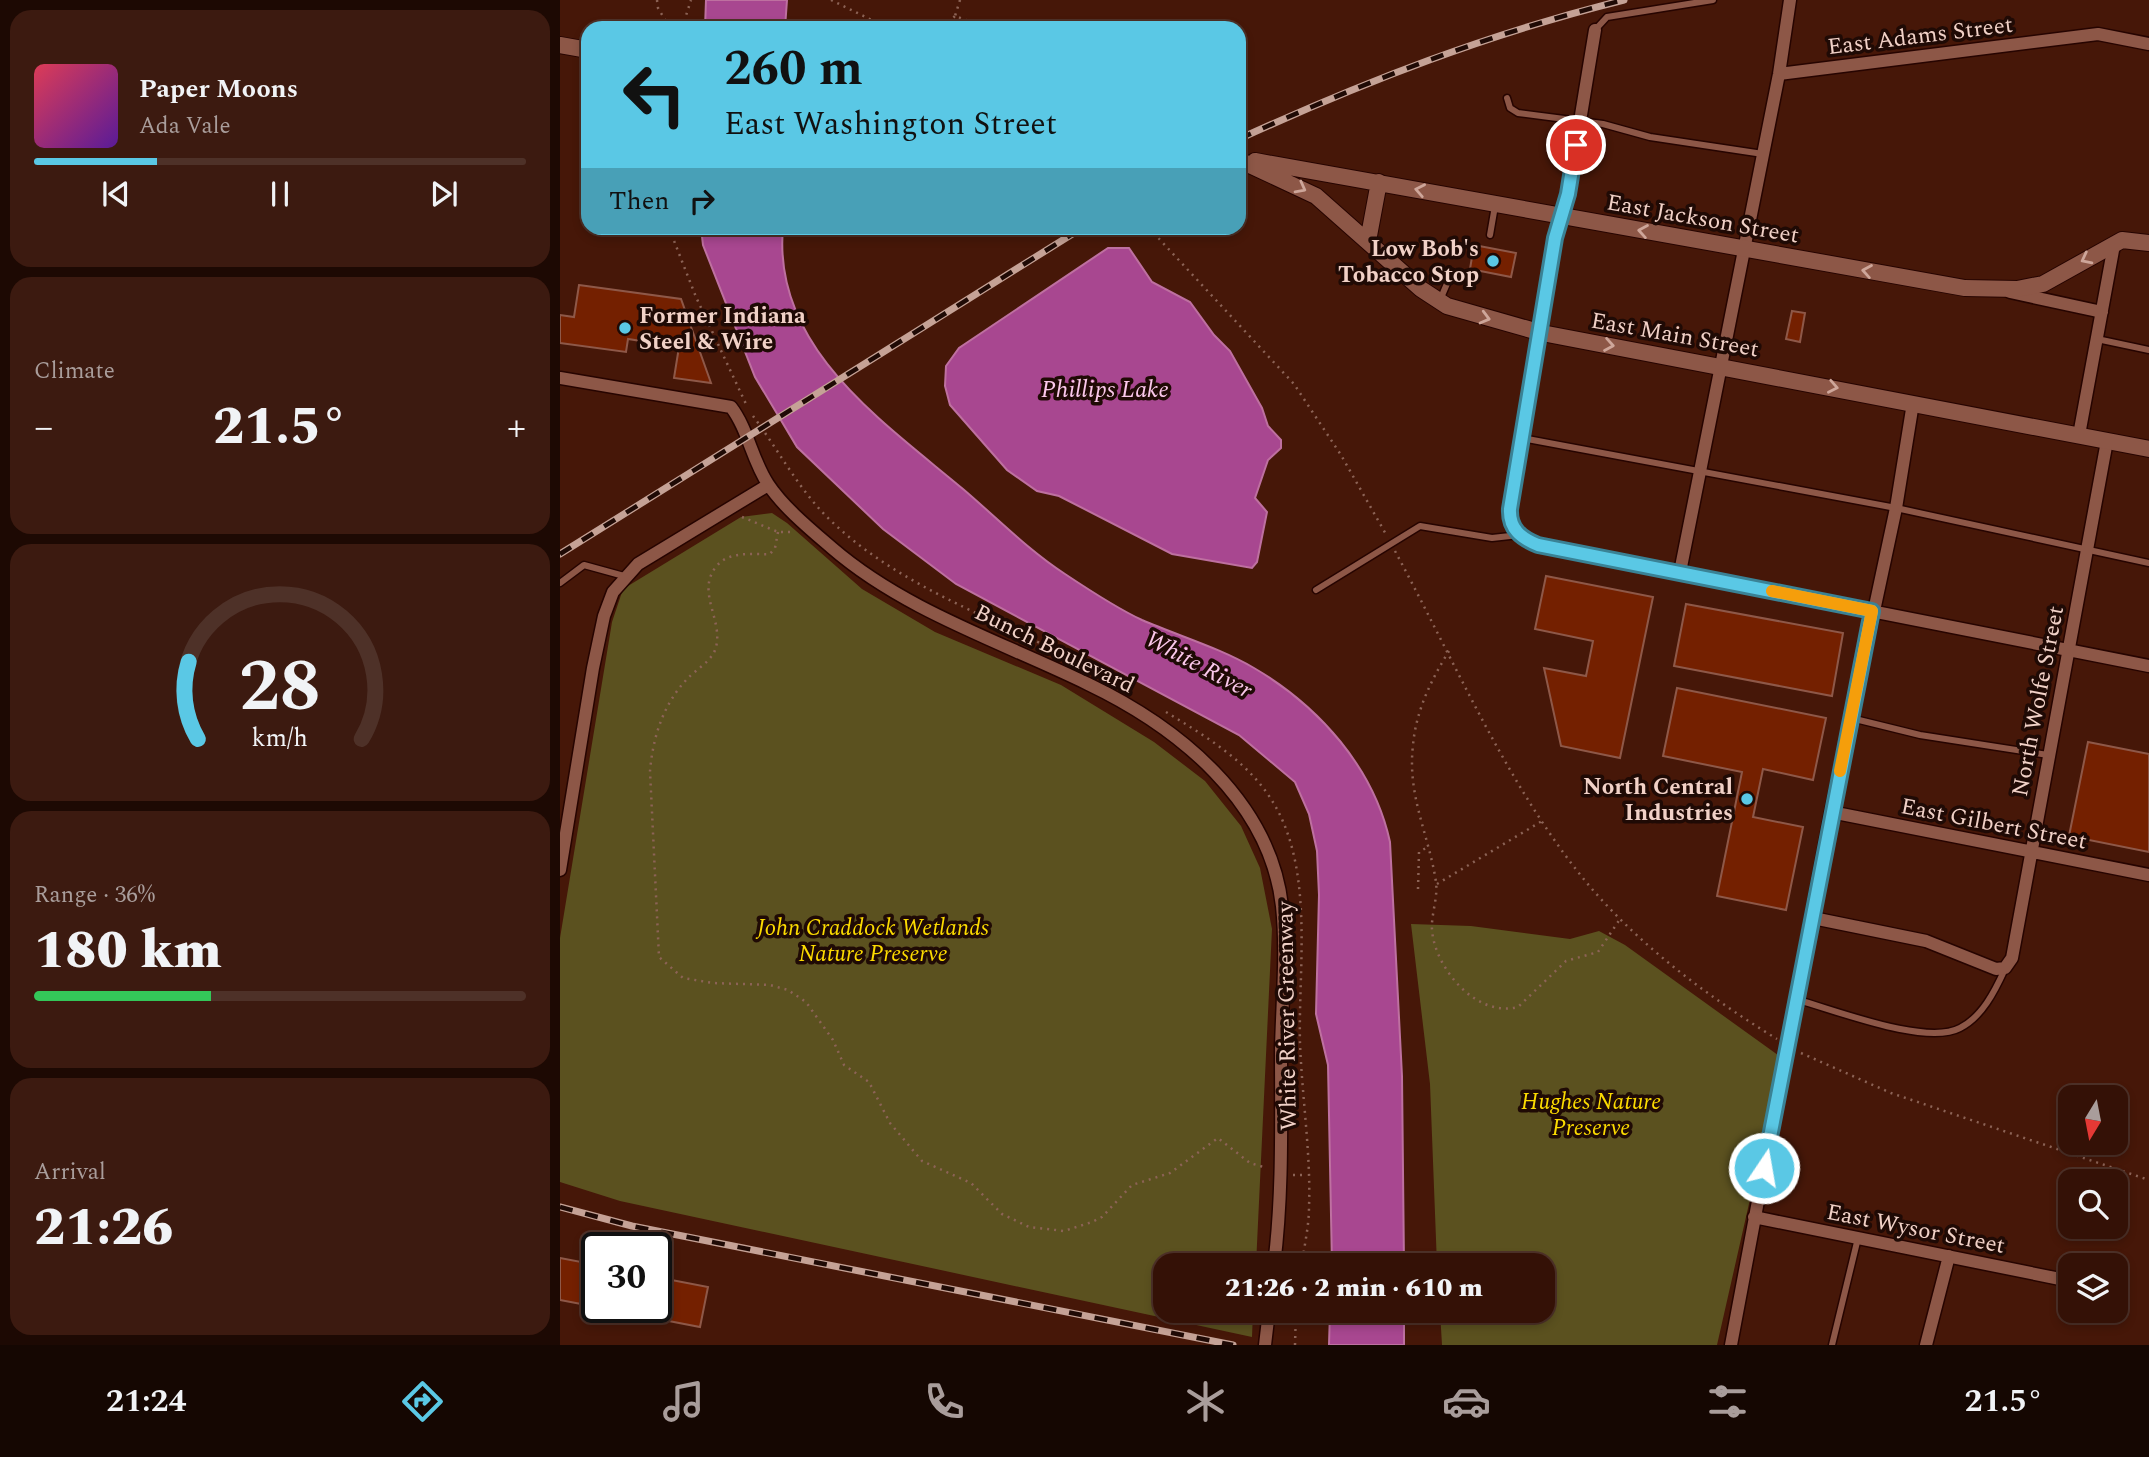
<!DOCTYPE html>
<html lang="en">
<head>
<meta charset="utf-8">
<style>
  :root { --surface:#341106; --page:#3c1a10; --text:#f1f3f6; --muted:#a99d9b; --line:#4e3128; --accent:#5ac8e5 }
  body { margin:0; font-family:Spectral,serif; background:var(--page); color:var(--text); height:100vh; display:flex; flex-direction:column; font-size:26px; white-space:nowrap }
  * { box-sizing:border-box; margin:0 }
  p { font-size:23px; color:var(--muted) }
  .icon { flex:none; width:38px; height:38px; fill:none; stroke:currentColor; stroke-width:2; stroke-linecap:round; stroke-linejoin:round }
  .map { position:relative; flex:1; overflow:hidden }
  .details { display:flex; flex-direction:column; gap:10px; padding:10px; background:#1d0903; width:560px }
  .details>* { flex:none }
  .guide { position:absolute; left:21px; top:21px; width:665px; height:214px; border-radius:21px; box-shadow:0 4px 10px #0003,0 0 0 2px var(--line); background:#5ac8e5; color:#111; overflow:hidden }
  .needle { width:46px; rotate:190deg }
  .fabs { position:absolute; left:1498px; top:1085px; display:grid; gap:14px }
  .fabs a { display:grid; place-items:center; width:70px; height:70px; border-radius:14px; background:var(--surface); box-shadow:0 4px 10px #0003,0 0 0 2px var(--line); font-size:35px }
  .speed { position:absolute; left:21px; top:1232px; display:flex; gap:14px; font-size:35px; font-weight:700; text-align:center }
  .speed>* { display:grid; place-content:center; width:91px; height:91px; border-radius:50%; background:var(--surface); box-shadow:0 4px 10px #0003,0 0 0 2px var(--line); line-height:1 }
  .speed .limit { border:4px solid #111; border-radius:10px; background:#fff; color:#111 }
  .pin { position:absolute; display:grid; place-items:center; width:60px; height:60px; color:#fff; margin:-30px; border:4px solid #fff; border-radius:50%; box-shadow:0 2px 7px #0007 }
  .me { position:absolute; width:77px; margin:-38px; rotate:12deg; stroke-linejoin:round; filter:drop-shadow(0 0 5px #0008) }
  .turn { display:flex; align-items:center; gap:24px; height:147px; padding:0 28px; font-size:32px }
  .turn .icon { width:91px; height:91px; stroke-width:2.5 }
  .turn b { display:block; font-size:49px; line-height:60px }
  .then { display:flex; align-items:center; height:66px; padding:0 28px; background:#0003; gap:14px; font-size:26px }
  .big { font-size:52px; font-weight:800; line-height:1.1 }
  .details .card { flex:1; display:flex; flex-direction:column; justify-content:center; gap:10px; min-width:0; padding:0 24px; border-radius:21px; background:var(--page) }
  .details .dial { align-items:center; gap:0 }
  .dial svg { height:182px; overflow:visible; fill:none; stroke:var(--line); stroke-width:7; stroke-linecap:round; text-anchor:middle }
  .dial text { fill:var(--text); stroke:none }
  .song { display:flex; align-items:center; gap:21px }
  .cover { width:84px; height:84px; border-radius:10px; background:linear-gradient(135deg,hsl(350 70% 55%),hsl(270 70% 35%)) }
  .played { height:7px; border-radius:4px; background:linear-gradient(90deg,var(--accent) 25%,var(--line) 25%) }
  .keys { display:flex; justify-content:space-around; direction:ltr }
  .heat { display:flex; justify-content:space-between; align-items:center; font-size:38px; direction:ltr }
  .charge { height:10px; border-radius:5px; background:linear-gradient(90deg,#34c759 36%,var(--line) 0) }
  .trip { position:absolute; left:593px; top:1253px; width:402px; height:70px; border-radius:21px; background:var(--surface); box-shadow:0 4px 10px #0003,0 0 0 2px var(--line); font-weight:800; line-height:70px; text-align:center }
  .tab-bar { display:flex; height:112px; justify-content:space-around; align-items:center; background:#150702; color:var(--muted) }
  .tab-bar .icon { width:49px; height:49px }
  .tab-bar .active { color:var(--accent) }
  .tab-bar b { font-size:32px; color:var(--text) }
  main { display:flex; flex:1; min-height:0 }
  .map>svg:first-child { display:block }
</style>
</head>
<body>
<main>
<section class="details">
<div class="card">
<div class="song"><i class="cover"></i><div><b>Paper Moons</b><p>Ada Vale</p></div></div>
<div class="played"></div>
<div class="keys"><svg class="icon" aria-label="previous" viewBox="0 0 24 24"><path d="M18 5L8 12l10 7zM5 5v14"/></svg><svg class="icon" aria-label="pause" viewBox="0 0 24 24"><path d="M8 5v14M16 5v14"/></svg><svg class="icon" aria-label="next" viewBox="0 0 24 24"><path d="M6 5l10 7-10 7zM19 5v14"/></svg></div>
</div>
<div class="card"><p>Climate</p>
<div class="heat"><a>−</a><b class="big">21.5°</b><a>+</a></div>
</div>
<div class="card dial"><svg viewBox="0 0 100 80">
<path d="M14 69A42 42 0 1 1 86 69"/>
<path d="M14 69A42 42 0 0 1 10 35" stroke="#5ac8e5"/>
<text x="50" y="56" font-size="32" font-weight="700">28</text>
<text x="50" y="72" font-size="11">km/h</text>
</svg></div>
<div class="card"><p>Range · 36%</p><b class="big">180 km</b><div class="charge"></div></div>
<div class="card"><p>Arrival</p><b class="big">21:26</b></div>
</section>
<div class="map">
<svg width="1589" height="1345" viewBox="0 0 1589 1345">
  <rect width="100%" height="100%" fill="#461708"/>
  <path fill="#5b511f" d="M 212,513 L 227,523 L 302,589 L 375,632 L 501,685 L 594,742 L 645,781 L 681,826 L 700,868 L 712,929 L 696,1265 L 606,1265 L 606,1311 L 693,1311 L 692,1337 L 60,1201 L 0,1182 L 0,938 L 52,622 L 63,589 L 181,517 Z
    M 851,924 L 911,926 L 1010,939 L 1039,931 L 1065,945 L 1222,1058 L 1157,1345 L 882,1345 L 880,1311 L 984,1311 L 984,1265 L 877,1265 L 870,1084 Z"/>
  <path fill="#a84790" stroke="#be70a0" stroke-width="2" d="M 146,0 L 227,0 L 225,28 L 145,28 Z
    M 141,228 L 223,228 C 212,347 322,421 403,489 C 436,517 468,550 505,574 C 529,590 556,608 582,620 C 619,636 660,648 694,668 C 759,706 814,768 830,842 L 842,1076 L 844,1265 L 772,1265 L 768,1065 L 756,1014 L 759,895 L 757,851 L 749,814 L 735,782 L 679,735 L 396,584 L 323,529 L 237,447 L 195,377 L 143,245 Z
    M 548,248 L 569,248 L 592,282 L 630,302 L 654,335 L 670,351 L 702,408 L 708,426 L 721,440 L 721,448 L 708,460 L 695,498 L 707,512 L 697,562 L 692,568 L 612,554 L 499,496 L 477,491 L 447,470 L 390,405 L 385,386 L 386,366 L 399,348 Z
    M 770,1311 L 844,1311 L 844,1345 L 769,1345 Z"/>
  <path fill="#742000" stroke="#8e5848" stroke-width="2" d="M 914,245 L 956,253 L 951,277 L 910,269 Z
    M 19,285 L 121,299 L 151,383 L 114,378 L 119,347 L 68,339 L 66,352 L 0,343 L 0,315 L 14,317 Z
    M 1232,311 L 1245,313 L 1240,342 L 1226,339 Z
    M 986,576 L 1093,597 L 1060,758 L 1001,746 L 984,668 L 1026,676 L 1033,641 L 975,629 Z
    M 1126,604 L 1283,633 L 1272,696 L 1114,666 Z
    M 1117,688 L 1266,718 L 1253,780 L 1203,769 L 1193,817 L 1243,827 L 1226,910 L 1157,896 L 1182,772 L 1103,756 Z
    M 1528,742 L 1589,754 L 1589,852 L 1509,836 Z
    M 0,1258 L 37,1265 L 37,1307 L 0,1300 Z
    M 96,1277 L 148,1287 L 140,1327 L 67,1313 L 67,1307 L 96,1307 Z"/>
  <g fill="none" stroke-linecap="round" stroke-linejoin="round">
    <g stroke="#260400" stroke-width="9">
      <path id="lane" d="M 1035,30 L 1047,17 L 1153,0
        M 947,98 L 950,108 L 958,113 L 1043,124 L 1090,137 L 1203,154
        M 930,235 L 935,206
        M 880,300 L 892,272
        M 1537,339 L 1589,350
        M 962,438 L 1336,508 L 1589,563
        M 0,583 L 24,565 L 64,576
        M 756,590 L 860,526 L 932,538 L 959,535
        M 1291,718 L 1360,735 L 1488,755
        M 1238,1000 C 1275,1010 1366,1046 1400,1028 C 1422,1017 1435,991 1445,969
        M 1272,1345 L 1298,1238"/>
    </g>
    <g stroke="#260400" stroke-width="15">
      <path id="street" d="M 1035,30 L 1008,194 L 995,238 L 950,509 C 949,529 961,538 978,545 L 1589,666
        M 1219,74 L 1538,34 L 1589,44
        M 1450,292 L 1542,312
        M 0,378 L 171,407 C 188,429 192,460 208,484 C 223,507 251,530 272,548 C 345,611 442,642 528,684 C 618,727 710,801 722,906 C 727,953 722,1002 721,1049 C 721,1121 723,1194 714,1265
        M 1519,435 L 1554,245
        M 1120,572 L 1219,74 L 1230,0
        M 1271,812 L 1589,875
        M 0,870 L 33,668 L 44,616 L 53,592 L 78,564 L 208,485
        M 1253,918 L 1366,941 L 1436,969 L 1445,968 L 1452,958 L 1547,441
        M 1194,1217 L 1510,1281
        M 1556,1292 L 1558,1292
        M 705,1345 L 709,1311
        M 1171,1345 L 1271,812 L 1336,508 L 1353,403
        M 1366,1345 L 1389,1256"/>
    </g>
    <g stroke="#260400" stroke-width="18">
      <path id="secondary" d="M 0,45 L 28,50
        M 679,160 L 756,196 L 861,289 L 887,306 L 982,333 L 1589,449
        M 695,161 L 1405,288 L 1457,289 L 1483,284 L 1562,240 L 1589,243
        M 808,241 L 819,182"/>
    </g>
    <path stroke="#8c6356" stroke-width="2.5" stroke-dasharray="2 5" stroke-linecap="butt" d="M 97,0 L 98,8 L 110,28
      M 271,0 L 328,28
      M 400,0 L 395,16 L 428,28
      M 122,28 L 131,0
      M 384,28 L 395,16
      M 109,228 L 136,297 L 186,404
      M 589,228 L 734,384 L 781,455 L 827,536
      M 193,416 C 217,448 237,486 265,515 C 341,592 454,624 546,677
      M 182,517 L 218,532 L 232,532
      M 218,532 L 215,548 L 210,554 C 191,555 168,550 155,568 C 137,593 163,620 156,647 C 153,660 137,669 128,678 C 103,704 93,737 90,771 L 99,957 L 123,978 L 153,983 L 210,985 L 228,990 L 246,1002 L 273,1040 L 284,1065 L 309,1082 L 330,1123 L 362,1161 L 411,1183 L 442,1214 L 469,1227 L 504,1231 L 532,1222 L 542,1217 L 572,1185 L 610,1173 L 658,1138 L 690,1163 L 707,1168
      M 835,551 C 895,662 951,794 1032,889 C 1084,949 1150,998 1217,1039
      M 889,651 C 871,680 856,711 853,745 C 847,796 869,835 876,882 C 878,899 871,914 872,930 C 875,968 916,1018 958,1007 L 1006,961 L 1038,952 L 1060,919
      M 606,712 C 645,736 686,760 711,799 C 755,867 738,967 740,1043 C 742,1097 751,1155 749,1207 C 749,1227 744,1246 742,1265
      M 877,884 L 982,821
      M 858,889 L 859,852 L 866,848
      M 1241,1053 L 1331,1093 L 1589,1180
      M 733,1175 L 747,1175
      M 735,1345 L 736,1311"/>
    <use href="#lane" stroke="#8d5747" stroke-width="6"/>
    <use href="#street" stroke="#8d5747" stroke-width="12"/>
    <use href="#secondary" stroke="#8d5747" stroke-width="16"/>
    <g stroke="#c5a296" stroke-width="7">
      <path id="rail" d="M 679,139 C 804,82 930,33 1064,0
        M 0,554 L 522,228
        M 0,1207 L 72,1226 L 673,1345"/>
    </g>
    <use href="#rail" stroke="#1f0a05" stroke-width="4.5" stroke-dasharray="13" stroke-linecap="butt"/>
  </g>
  <defs><path id="oneway-chevron" d="M-2-3.5L2.5 0L-2 3.5" fill="none" stroke-width="1.6" stroke-linecap="round" stroke-linejoin="round" transform="scale(1.75)"/></defs>
  <g stroke="#cea69a">
    <use href="#oneway-chevron" transform="translate(741 188) rotate(28)"/>
    <use href="#oneway-chevron" transform="translate(860 190) rotate(-169)"/>
    <use href="#oneway-chevron" transform="translate(1083 231) rotate(-170)"/>
    <use href="#oneway-chevron" transform="translate(1526 259) rotate(153)"/>
    <use href="#oneway-chevron" transform="translate(1307 271) rotate(-170)"/>
    <use href="#oneway-chevron" transform="translate(925 318) rotate(15)"/>
    <use href="#oneway-chevron" transform="translate(1049 345) rotate(10)"/>
    <use href="#oneway-chevron" transform="translate(1273 387) rotate(11)"/>
  </g>
  <g fill="none" stroke-linecap="round" stroke-linejoin="round">
    <g stroke="#3a8295" stroke-width="18">
      <path id="route" d="M 1016,145 L 1008,194 L 995,238 L 950,509 C 949,529 961,538 978,545 L 1312,611 L 1204,1168"/>
    </g>
    <use href="#route" stroke="#5ac8e5" stroke-width="12"/>
    <path stroke="#f59e0b" stroke-width="12" d="M 1212,591 L 1312,611 L 1280,771"/>
  </g>
  <g fill="#5ac8e5" stroke="#1f0a05" stroke-width="2.5">
    <circle cx="933" cy="261" r="7"/>
    <circle cx="65" cy="328" r="7"/>
    <circle cx="1187" cy="799" r="7"/>
  </g>
  <g text-anchor="middle" stroke-width="7" stroke-linejoin="round" paint-order="stroke">
    <g font-size="23" fill="#f1d1c7" stroke="#1f0a05">
      <text transform="translate(1360 35) rotate(-7)" y="8">East Adams Street</text>
      <text transform="translate(1143 218) rotate(10)" y="8">East Jackson Street</text>
      <text transform="translate(1115 334) rotate(10)" y="8">East Main Street</text>
      <text transform="translate(495 648) rotate(26)" y="8">Bunch Boulevard</text>
      <text transform="translate(1477 701) rotate(-79)" y="8">North Wolfe Street</text>
      <text transform="translate(1434 823) rotate(11)" y="8">East Gilbert Street</text>
      <text transform="translate(726 1016) rotate(-91)" y="8">White River Greenway</text>
      <text transform="translate(1356 1228) rotate(11)" y="8">East Wysor Street</text>
    </g>
    <g font-size="23" font-weight="bold" fill="#f1d1c7" stroke="#1f0a05" text-anchor="end">
      <text x="919" y="256">Low Bob's<tspan x="919" dy="26">Tobacco Stop</tspan></text>
      <text x="79" y="323" text-anchor="start">Former Indiana<tspan x="79" dy="26">Steel &amp; Wire</tspan></text>
      <text x="1173" y="794">North Central<tspan x="1173" dy="26">Industries</tspan></text>
    </g>
    <g font-size="23" font-style="italic" fill="#fcdb01" stroke="#1f0a05">
      <text x="313" y="935">John Craddock Wetlands<tspan x="313" dy="26">Nature Preserve</tspan></text>
      <text x="1031" y="1109">Hughes Nature<tspan x="1031" dy="26">Preserve</tspan></text>
    </g>
    <g font-size="24" font-style="italic" fill="#fbc8eb" stroke="#1f0a05">
      <text x="545" y="397">Phillips Lake</text>
      <text transform="translate(639 664) rotate(28)" y="8">White River</text>
    </g>
  </g>
</svg>
<div class="fabs">
<a><svg class="needle" viewBox="-14 -14 28 28"><path d="M0-13l5 13h-10z" fill="#e53935"/><path d="M0 13l5-13h-10z" fill="#a99d9b"/></svg></a>
<a><svg class="icon" aria-label="search" viewBox="0 0 24 24"><circle cx="10" cy="10" r="6"/><path d="M15 15l6 6"/></svg></a>
<a><svg class="icon" aria-label="layers" viewBox="0 0 24 24"><path d="M12 4l9 5-9 5-9-5zM3 14l9 5 9-5"/></svg></a>
</div>
<div class="speed"><div class="limit">30</div></div>
<div class="pin" style="left:1016px;top:145px;background:#d93025"><svg class="icon" aria-label="arrive" viewBox="0 0 24 24"><path d="M6 21V4h12l-3 4 3 4H6"/></svg></div>
<svg class="me" style="left:1204px;top:1168px" viewBox="-20 -20 40 40"><circle r="17" fill="#5ac8e5" stroke="#fff" stroke-width="3"/><path d="M0-11L8 9 0 5-8 9z" fill="#fff"/></svg>
<div class="trip">21:26 · 2 min · 610 m</div>
<div class="guide">
<div class="turn"><svg class="icon" aria-label="left" viewBox="0 0 24 24"><path d="M17 20v-9H6M10 6l-5 5 5 5"/></svg><div><b>260 m</b>East Washington Street</div></div>
<div class="then">Then<svg class="icon" aria-label="right" viewBox="0 0 24 24"><path d="M7 20v-9h11M14 6l5 5-5 5"/></svg></div>
</div>
</div>
</main>
<nav class="tab-bar">
<b>21:24</b>
<svg class="icon active" aria-label="directions" viewBox="0 0 24 24"><path d="M12 3l9 9-9 9-9-9zM9 14v-3h6M13 9l2 2-2 2"/></svg>
<svg class="icon" aria-label="music" viewBox="0 0 24 24"><path d="M9 18V5l10-2v13"/><circle cx="6" cy="18" r="3"/><circle cx="16" cy="16" r="3"/></svg>
<svg class="icon" aria-label="phone" viewBox="0 0 24 24"><path d="M5 4h4l2 5-3 2q2 4 5 5l2-3 5 2v4C11 20 4 13 5 4z"/></svg>
<svg class="icon" aria-label="climate" viewBox="0 0 24 24"><path d="M12 3v18M4 7l16 10M4 17L20 7"/></svg>
<svg class="icon" aria-label="car" viewBox="0 0 24 24"><path d="M5 17H2v-5l4-1 3-4h7l3 4 3 1v5h-3M9 17h6M6 11h13"/><circle cx="7" cy="17" r="2"/><circle cx="17" cy="17" r="2"/></svg>
<svg class="icon" aria-label="filters" viewBox="0 0 24 24"><path d="M4 7h16M4 17h16"/><circle cx="9" cy="7" r="2"/><circle cx="15" cy="17" r="2"/></svg>
<b>21.5°</b>
</nav>
</body>
</html>
